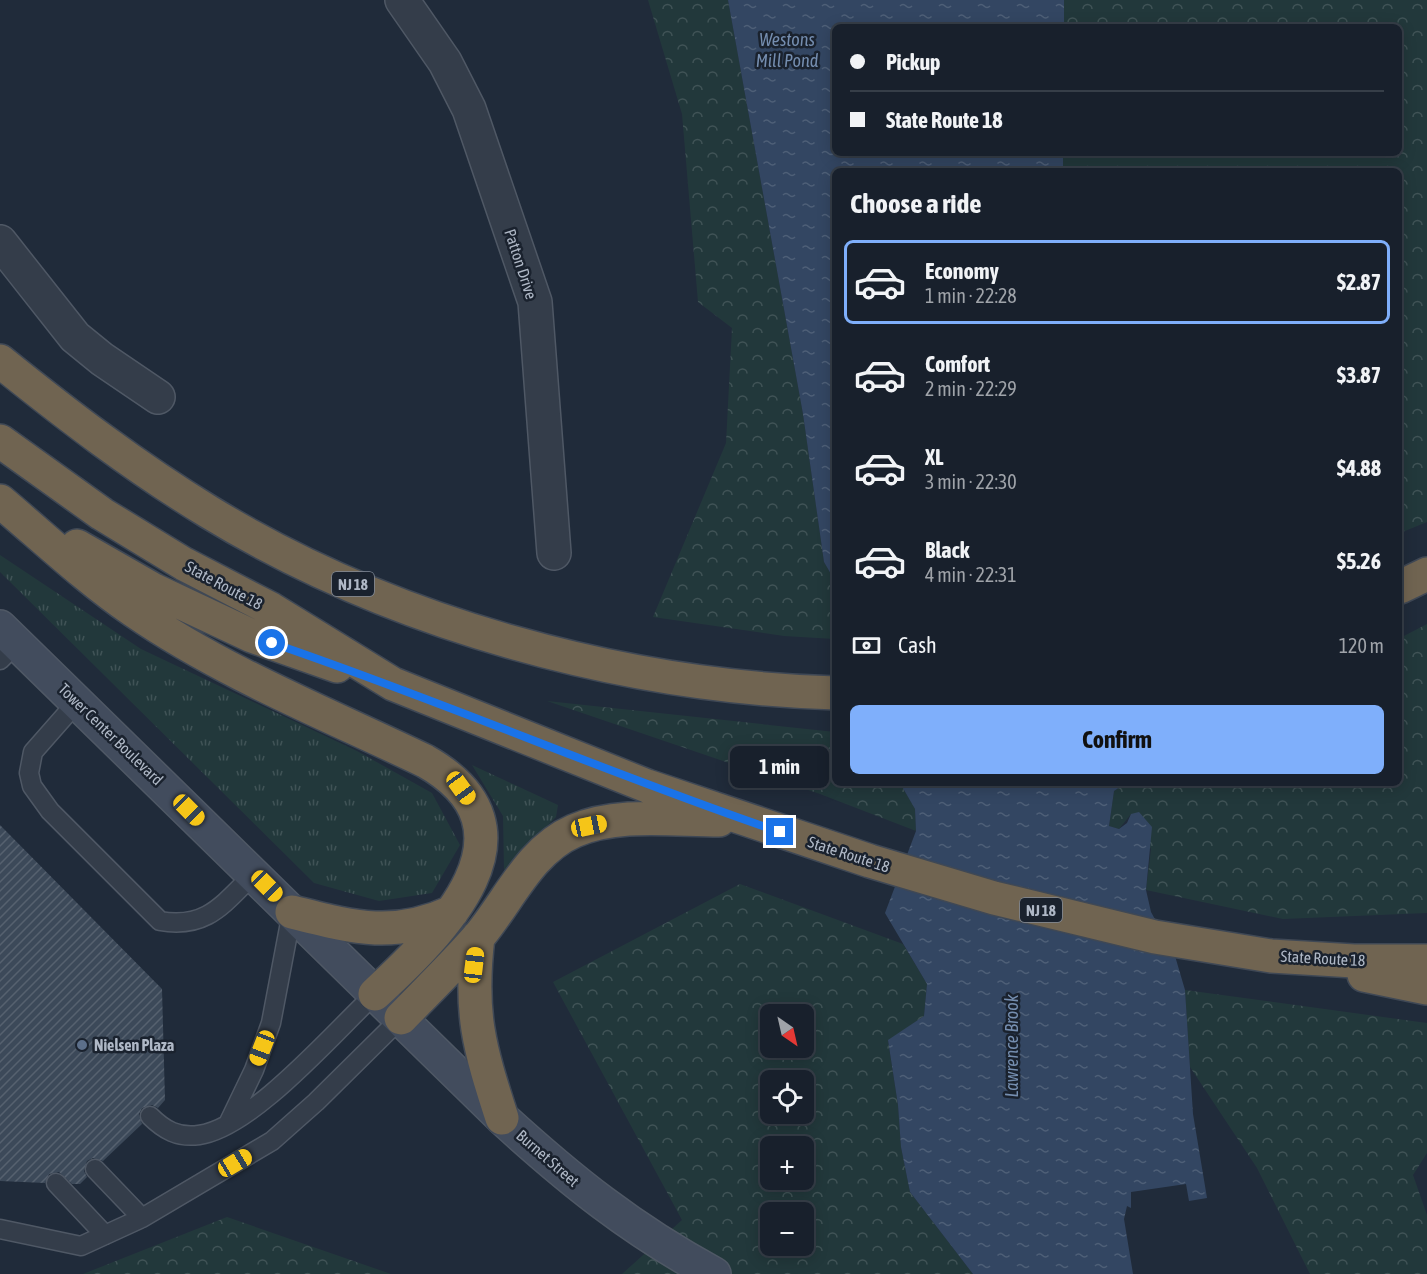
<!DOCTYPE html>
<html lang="en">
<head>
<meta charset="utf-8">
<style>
	:root { --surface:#18202c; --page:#252d38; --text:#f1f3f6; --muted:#9fa3a9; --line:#363e48; --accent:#7faffb }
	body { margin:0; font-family:"Asap Condensed",sans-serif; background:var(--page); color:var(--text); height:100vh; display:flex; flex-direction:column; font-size:22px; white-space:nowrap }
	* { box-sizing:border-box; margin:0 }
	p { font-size:20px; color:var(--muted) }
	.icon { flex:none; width:33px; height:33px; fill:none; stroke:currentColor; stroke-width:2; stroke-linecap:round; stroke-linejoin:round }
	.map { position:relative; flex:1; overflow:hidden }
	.side { position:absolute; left:832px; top:168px; width:570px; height:618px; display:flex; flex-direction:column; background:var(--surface); border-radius:9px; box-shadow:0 3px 15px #0003,0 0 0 2px var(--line) }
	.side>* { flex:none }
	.top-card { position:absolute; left:832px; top:24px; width:570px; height:132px; border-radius:9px; box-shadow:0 3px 15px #0003,0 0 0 2px var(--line); display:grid; align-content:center; height:132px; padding:0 18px; background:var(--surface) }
	.needle { width:39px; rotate:146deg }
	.fabs { position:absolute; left:760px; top:1004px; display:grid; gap:12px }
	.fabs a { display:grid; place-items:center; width:54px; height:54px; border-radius:9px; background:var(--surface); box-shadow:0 3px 15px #0003,0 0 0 2px var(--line); font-size:30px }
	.end { position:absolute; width:27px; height:27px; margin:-14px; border:8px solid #1a73e8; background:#fff; box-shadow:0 0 0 3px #fff }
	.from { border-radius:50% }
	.bubble { position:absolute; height:42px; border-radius:9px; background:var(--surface); box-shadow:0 3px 15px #0003,0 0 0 2px var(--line); font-size:20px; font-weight:700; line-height:42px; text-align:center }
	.car { position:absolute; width:18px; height:36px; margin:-18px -9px; border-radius:8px; box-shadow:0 0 4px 2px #0007; background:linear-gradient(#f5c518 24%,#345 0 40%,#f5c518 0 76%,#345 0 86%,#f5c518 0) }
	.top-card b { display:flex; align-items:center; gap:21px; height:57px; font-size:22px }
	.top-card b+b { border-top:2px solid var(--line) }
	.top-card i { width:15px; height:15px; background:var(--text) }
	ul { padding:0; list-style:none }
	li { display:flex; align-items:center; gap:18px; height:84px; margin:0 12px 9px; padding:0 6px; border:3px solid transparent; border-radius:9px }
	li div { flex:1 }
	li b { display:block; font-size:22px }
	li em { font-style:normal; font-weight:700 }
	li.current { border-color:var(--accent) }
	li>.icon { width:54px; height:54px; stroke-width:1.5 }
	h2 { padding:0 18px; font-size:27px; line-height:72px }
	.pay { display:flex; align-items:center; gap:15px; height:66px; padding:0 18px; font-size:22px }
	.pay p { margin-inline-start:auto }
	.cta { display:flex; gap:12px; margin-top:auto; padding:12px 18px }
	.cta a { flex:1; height:69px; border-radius:9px; background:var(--accent); color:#111; font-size:24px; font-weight:700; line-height:69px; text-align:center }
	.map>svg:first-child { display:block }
</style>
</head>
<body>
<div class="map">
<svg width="1427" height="1274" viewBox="0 0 1427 1274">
	<defs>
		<pattern id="grass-tufts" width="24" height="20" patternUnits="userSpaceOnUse" patternTransform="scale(1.5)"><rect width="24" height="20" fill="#22383b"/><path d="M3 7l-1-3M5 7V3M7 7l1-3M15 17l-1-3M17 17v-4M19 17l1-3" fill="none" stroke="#405356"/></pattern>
		<pattern id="forest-crowns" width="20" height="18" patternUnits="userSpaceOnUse" patternTransform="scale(1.5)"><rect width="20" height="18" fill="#22383b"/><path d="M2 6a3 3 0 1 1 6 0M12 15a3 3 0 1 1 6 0" fill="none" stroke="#405356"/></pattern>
		<pattern id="water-ripples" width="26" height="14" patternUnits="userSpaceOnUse" patternTransform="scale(1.5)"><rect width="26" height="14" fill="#334662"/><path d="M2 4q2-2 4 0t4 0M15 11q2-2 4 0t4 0" fill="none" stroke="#4e5f77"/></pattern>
		<pattern id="building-hatch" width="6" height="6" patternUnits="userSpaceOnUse" patternTransform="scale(1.5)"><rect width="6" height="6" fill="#3c4959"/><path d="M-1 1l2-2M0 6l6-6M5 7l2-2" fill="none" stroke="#56616f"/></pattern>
	</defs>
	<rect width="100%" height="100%" fill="#202b3a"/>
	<path fill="url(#grass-tufts)" d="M0,555L141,649L357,751L432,793L460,845L432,893L379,901L314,883L0,572Z
		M472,765L558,805L556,817L504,870L503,816Z"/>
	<path fill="url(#forest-crowns)" fill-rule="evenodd" d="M648,0H728L803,414L824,562L835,581V639L784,636L653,617L726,443L732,328L698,302L682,114Z
		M1064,0H1427V522L1400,533V171H1063V153H1400V27H1064Z
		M1427,624V913L1283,919L1146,890L1151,849L1131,814L1119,829L1109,826L1114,791L1126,783H1400V638Z
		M547,701L835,732L836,783H900L915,809L916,831L820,794Z
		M740,884L903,944L927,984L924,1016L888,1041L898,1105L901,1147L910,1192L973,1274H622L682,1220L553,982ZM771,1014H804V1047H771ZM771,1080H804V1113H771ZM771,1146H804V1179H771ZM771,1212H804V1245H771Z
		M1185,990L1427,1023V1153L1413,1175L1427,1215V1274H1310L1257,1168L1190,1067Z
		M227,1217L391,1274H83Z"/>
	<path fill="url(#water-ripples)" d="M728,0H1064V27H836V153H1063V171H836L835,581L824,562L803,414Z
		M900,783H1126L1114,791L1109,826L1119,829L1127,823L1131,814L1139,812L1152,827L1146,890L1151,912L1175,956L1185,990L1193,1114L1207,1198L1189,1201L1186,1184L1131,1192V1208L1127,1206L1124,1219L1133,1274H973L910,1192L901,1147L898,1105L888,1040L924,1016L927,984L885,913L916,831L915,809Z"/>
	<path fill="url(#building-hatch)" d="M0,825L162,989L165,1100L158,1108L152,1105L142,1108L139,1114L142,1124L103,1161L93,1158L87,1161L84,1171L87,1177L80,1184H72L59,1172L49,1174L45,1183L0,1181Z"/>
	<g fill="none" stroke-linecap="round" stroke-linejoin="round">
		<defs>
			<path id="lane" d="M0,660L17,643
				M77,702L33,752L29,773L32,786L50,811L160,921C207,929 223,904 254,874
				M150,1116C164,1130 178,1138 199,1135C252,1128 335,1031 375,994
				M228,1124L254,1070L271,1023L292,912
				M95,1169L142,1218
				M56,1183L105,1235
				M0,1229L81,1246L142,1218L272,1141L316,1102L401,1018"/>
			<path id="street" d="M402,0L445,62L469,109L535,302L554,553
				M0,242L75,337L102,359L158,397"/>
			<path id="secondary" d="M0,627L502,1118C570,1180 632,1230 714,1274"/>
			<path id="highway" d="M0,361C67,415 135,467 209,512C391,623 623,687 836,693
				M0,441L102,514L184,564L271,609L393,684L647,786L870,861L994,898L1155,937L1271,956L1354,961H1427
				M0,501C44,538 86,578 134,611C224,673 327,714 425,761C547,830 441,933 375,994
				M77,546L154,590L252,636L337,666
				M1400,587L1427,574
				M292,912C352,927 393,939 452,912
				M478,937C469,1013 479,1047 502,1118
				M1364,975L1427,988
				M401,1018C427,991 455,964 480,935C509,900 530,850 574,831C617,812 673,820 719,820"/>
		</defs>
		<use href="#lane" stroke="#4f5865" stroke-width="21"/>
		<use href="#street" stroke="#4f5865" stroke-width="36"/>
		<use href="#secondary" stroke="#4f5865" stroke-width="36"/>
		<use href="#highway" stroke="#3f4855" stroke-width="36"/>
		<use href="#lane" stroke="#343d4a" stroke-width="18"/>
		<use href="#street" stroke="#343d4a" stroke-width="33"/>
		<use href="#secondary" stroke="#424c5d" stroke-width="33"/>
		<use href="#highway" stroke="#706451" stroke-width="33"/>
	</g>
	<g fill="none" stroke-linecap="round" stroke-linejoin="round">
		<path stroke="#1a73e8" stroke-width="8" d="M272,643C443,701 609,774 780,832"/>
	</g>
	<circle fill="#5c6f8a" stroke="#1a222e" stroke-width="2" cx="82" cy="1045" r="6"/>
	<g text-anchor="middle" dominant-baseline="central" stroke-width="5" stroke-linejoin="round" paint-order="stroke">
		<g fill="#1a222e" stroke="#828b98" stroke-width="1.5">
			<rect x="332" y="572" width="42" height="24" rx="4.5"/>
			<rect x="1020" y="898" width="42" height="24" rx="4.5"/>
		</g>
		<g font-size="15" font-weight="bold" fill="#afb8c6">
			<text x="353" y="584">NJ 18</text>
			<text x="1041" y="910">NJ 18</text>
		</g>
		<g font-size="16" fill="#afb8c6" stroke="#1a222e">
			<text transform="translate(521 264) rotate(72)">Patton Drive</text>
			<text transform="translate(224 585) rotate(28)">State Route 18</text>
			<text transform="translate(111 734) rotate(44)">Tower Center Boulevard</text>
			<text transform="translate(849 854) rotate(18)">State Route 18</text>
			<text transform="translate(1323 958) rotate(3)">State Route 18</text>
			<text transform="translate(548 1158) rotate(41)">Burnet Street</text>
		</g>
		<g font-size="16" font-weight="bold" fill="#afb8c6" stroke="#1a222e" text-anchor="start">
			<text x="94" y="1045">Nielsen Plaza</text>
		</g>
		<g font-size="18" font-style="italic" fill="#758eb0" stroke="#1a222e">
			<text x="787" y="39">Westons<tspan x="787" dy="21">Mill Pond</tspan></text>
			<text transform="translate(1011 1046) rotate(-90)">Lawrence Brook</text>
		</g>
	</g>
</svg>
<div class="fabs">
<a><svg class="needle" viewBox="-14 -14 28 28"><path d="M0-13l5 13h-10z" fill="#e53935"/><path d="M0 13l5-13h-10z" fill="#9fa3a9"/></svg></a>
<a><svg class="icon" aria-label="locate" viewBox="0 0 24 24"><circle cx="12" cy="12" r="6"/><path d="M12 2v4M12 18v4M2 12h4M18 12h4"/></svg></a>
<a>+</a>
<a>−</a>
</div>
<i class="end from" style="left:272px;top:643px"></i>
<i class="end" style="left:780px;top:832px"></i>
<div class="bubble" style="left:730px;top:746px;width:99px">1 min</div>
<i class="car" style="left:461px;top:788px;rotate:144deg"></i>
<i class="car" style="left:189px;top:810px;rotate:135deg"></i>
<i class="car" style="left:589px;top:826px;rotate:78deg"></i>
<i class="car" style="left:267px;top:886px;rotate:135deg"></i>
<i class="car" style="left:474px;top:965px;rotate:7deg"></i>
<i class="car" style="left:262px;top:1048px;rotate:201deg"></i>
<i class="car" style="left:235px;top:1163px;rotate:59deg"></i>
<div class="top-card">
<b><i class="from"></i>Pickup</b>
<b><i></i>State Route 18</b>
</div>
<section class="side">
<h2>Choose a ride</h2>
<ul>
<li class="current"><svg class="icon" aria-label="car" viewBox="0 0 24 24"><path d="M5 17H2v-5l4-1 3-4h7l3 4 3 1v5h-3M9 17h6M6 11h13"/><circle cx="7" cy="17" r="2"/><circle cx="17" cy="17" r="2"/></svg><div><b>Economy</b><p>1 min · 22:28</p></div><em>$2.87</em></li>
<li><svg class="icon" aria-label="car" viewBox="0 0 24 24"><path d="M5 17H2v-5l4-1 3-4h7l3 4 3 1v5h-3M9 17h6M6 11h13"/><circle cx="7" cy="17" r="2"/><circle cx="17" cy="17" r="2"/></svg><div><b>Comfort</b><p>2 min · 22:29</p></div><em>$3.87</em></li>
<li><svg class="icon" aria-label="car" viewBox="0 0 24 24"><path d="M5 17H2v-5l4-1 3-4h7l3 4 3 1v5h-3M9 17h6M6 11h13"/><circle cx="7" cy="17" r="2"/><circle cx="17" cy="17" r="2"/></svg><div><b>XL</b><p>3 min · 22:30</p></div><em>$4.88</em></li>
<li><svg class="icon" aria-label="car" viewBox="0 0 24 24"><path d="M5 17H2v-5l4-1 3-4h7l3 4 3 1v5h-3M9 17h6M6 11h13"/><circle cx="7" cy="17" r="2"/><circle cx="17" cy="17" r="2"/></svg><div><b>Black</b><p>4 min · 22:31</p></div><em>$5.26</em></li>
</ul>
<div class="pay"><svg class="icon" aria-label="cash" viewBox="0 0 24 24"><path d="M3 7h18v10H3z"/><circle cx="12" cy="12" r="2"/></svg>Cash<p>120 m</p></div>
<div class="cta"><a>Confirm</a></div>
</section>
</div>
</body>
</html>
